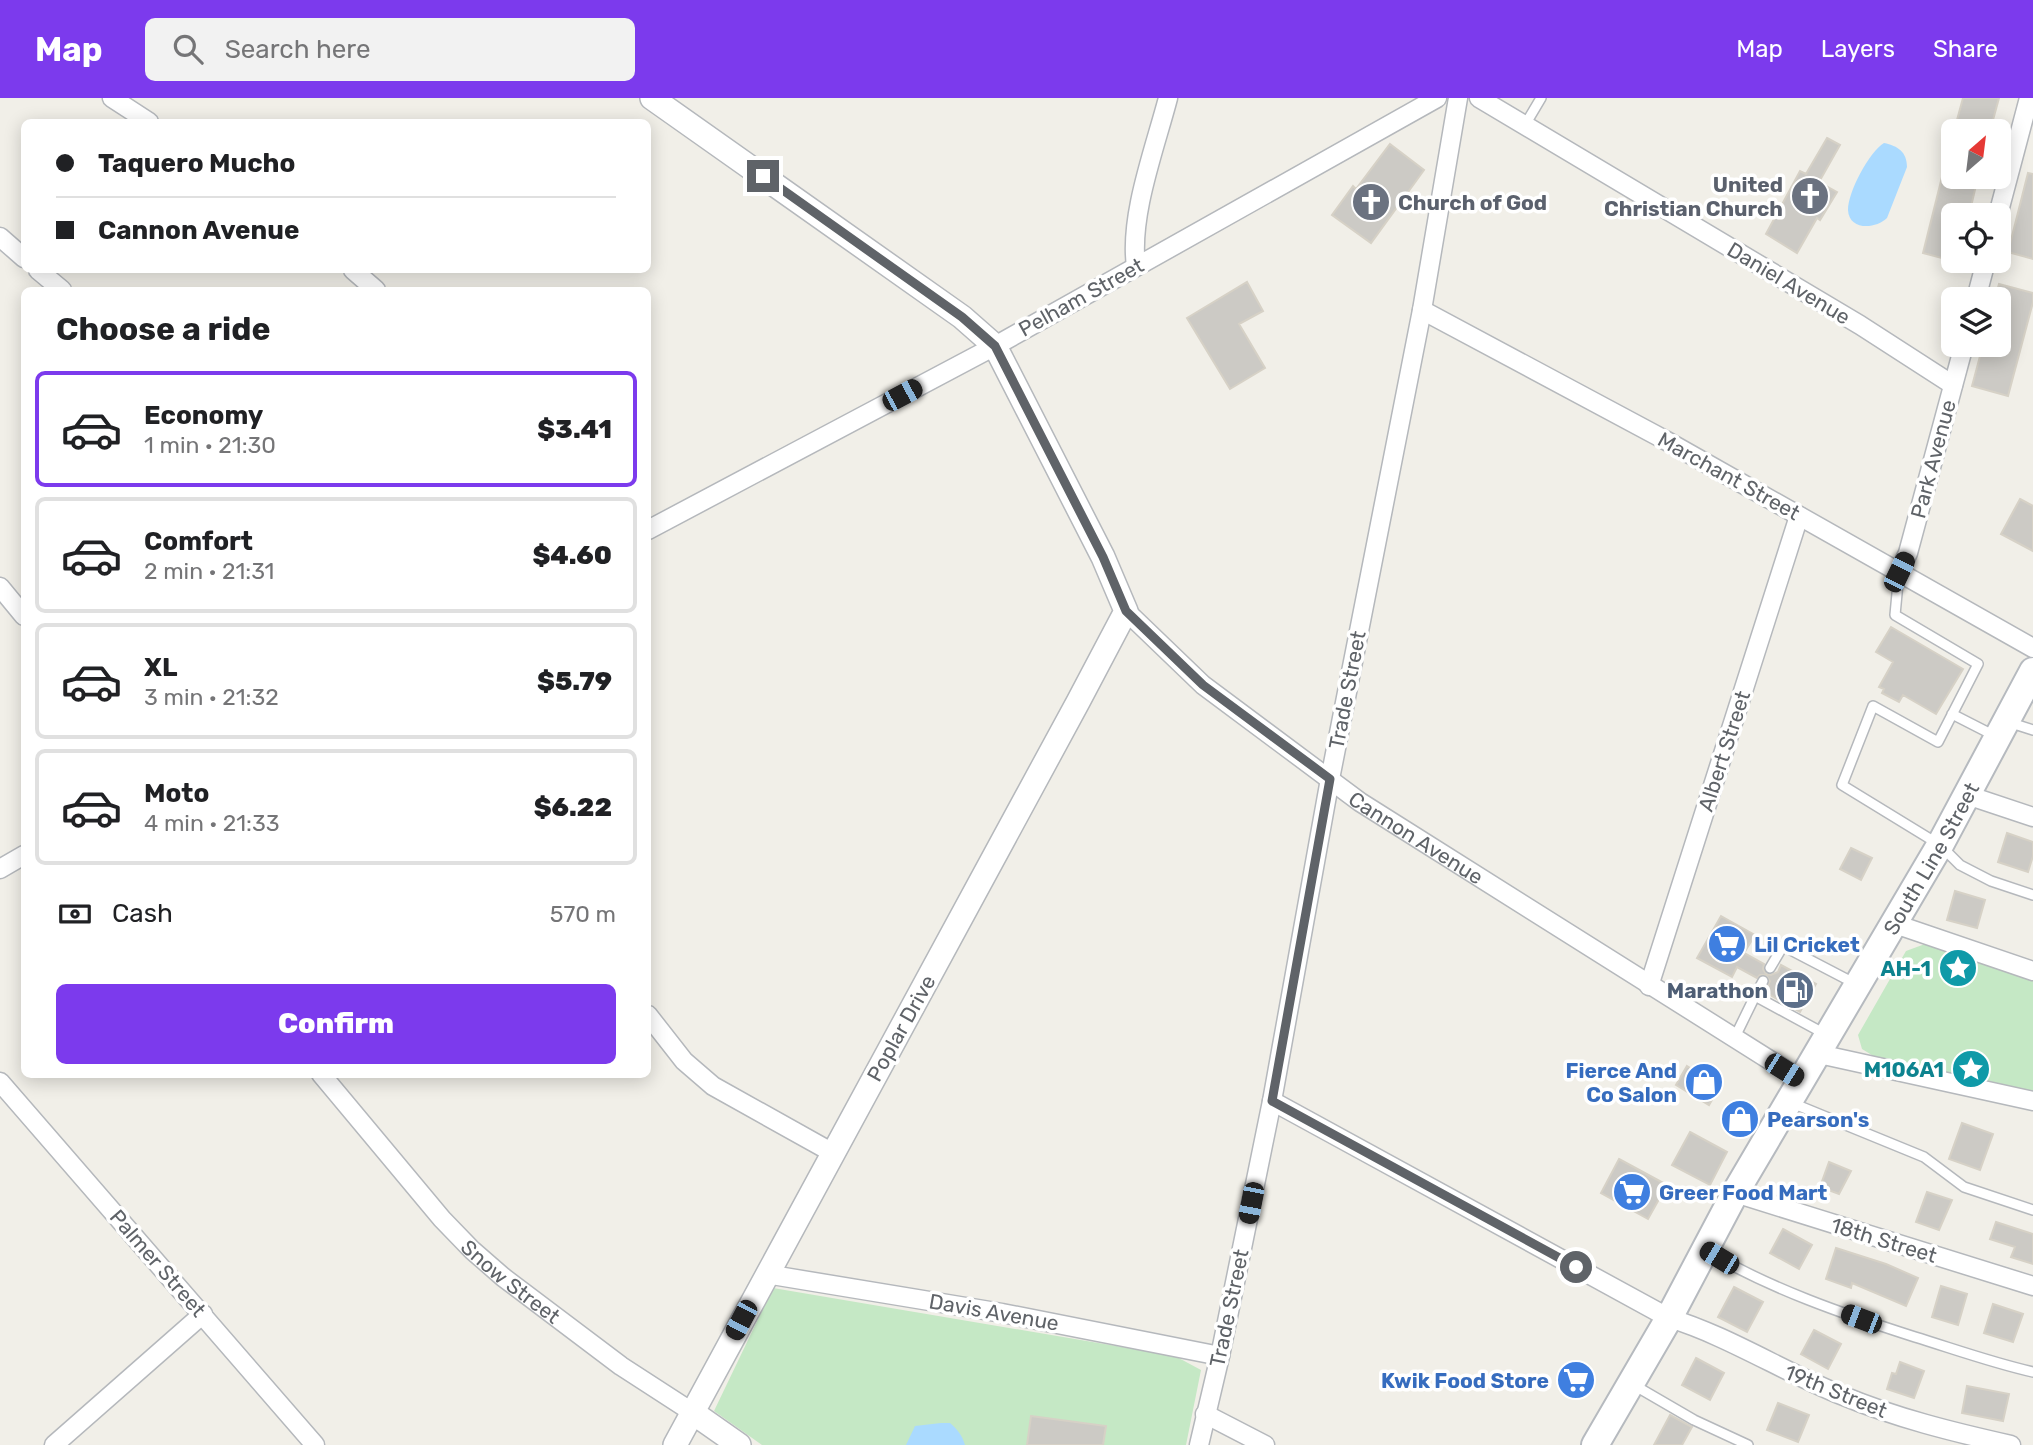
<!DOCTYPE html>
<html lang="en">
<head>
<meta charset="utf-8">
<style>
	:root { --surface:#fff; --page:#f2f2f2; --text:#202124; --muted:#757577; --line:#e0e0e0; --accent:#7c3aed }
	body { margin:0; font-family:Rubik,sans-serif; background:var(--page); color:var(--text); height:100vh; display:flex; flex-direction:column; font-size:26px; white-space:nowrap }
	* { box-sizing:border-box; margin:0 }
	p { font-size:23px; color:var(--muted) }
	.icon { flex:none; width:38px; height:38px; fill:none; stroke:currentColor; stroke-width:2; stroke-linecap:round; stroke-linejoin:round }
	.map { position:relative; flex:1; overflow:hidden }
	.side { position:absolute; left:21px; top:189px; width:630px; height:791px; display:flex; flex-direction:column; background:var(--surface); border-radius:10px; box-shadow:0 4px 18px #0003 }
	.side>* { flex:none }
	.guide { position:absolute; left:21px; top:21px; width:630px; height:154px; border-radius:10px; box-shadow:0 4px 18px #0003; display:grid; align-content:center; height:154px; padding:0 35px; background:var(--surface) }
	.needle { width:46px; rotate:28deg }
	.controls { position:absolute; left:1941px; top:21px; display:grid; gap:14px }
	.controls a { display:grid; place-items:center; width:70px; height:70px; border-radius:10px; background:var(--surface); box-shadow:0 4px 18px #0003; font-size:35px }
	.end { position:absolute; width:32px; height:32px; margin:-16px; border:9px solid #5f6368; background:#fff; box-shadow:0 0 0 4px #fff }
	.from { border-radius:50% }
	.car { position:absolute; width:21px; height:42px; margin:-21px -10px; border-radius:9px; box-shadow:0 0 5px 2px #0007; background:linear-gradient(#222 24%,#8ab4d8 0 40%,#222 0 76%,#8ab4d8 0 86%,#222 0) }
	.guide b { display:flex; align-items:center; gap:24px; height:66px; font-size:26px }
	.guide b+b { border-top:2px solid var(--line) }
	.guide i { width:18px; height:18px; background:var(--text) }
	ul { padding:0; list-style:none }
	li { display:flex; align-items:center; gap:21px; height:116px; margin:0 14px 10px; padding:0 21px; border:4px solid var(--line); border-radius:10px }
	li div { flex:1 }
	li b { display:block; font-size:26px }
	li em { font-style:normal; font-weight:800 }
	li.selected { border-color:var(--accent) }
	li>.icon { width:63px; height:63px; stroke-width:1.5 }
	h2 { padding:0 35px; font-size:32px; line-height:84px }
	.pay { display:flex; align-items:center; gap:18px; height:77px; padding:0 35px; font-size:26px }
	.pay p { margin-inline-start:auto }
	.primary-button { display:flex; gap:14px; margin-top:auto; padding:14px 35px }
	.primary-button a { flex:1; height:80px; border-radius:10px; background:var(--accent); color:#fff; font-size:28px; font-weight:800; line-height:80px; text-align:center }
	header { display:flex; align-items:center; gap:42px; box-sizing:border-box; height:98px; padding:0 35px; background:var(--accent); color:#fff }
	header strong { font-size:33px }
	nav { display:flex; gap:38px; margin-inline-start:auto; font-size:24px }
	.search { width:490px; height:63px; background:var(--page); display:flex; align-items:center; gap:18px; box-sizing:border-box; padding:0 24px; border-radius:10px; color:var(--muted); font-size:26px }
	.map>svg:first-child { display:block }
</style>
</head>
<body>
<header>
<strong>Map</strong>
<div class="search"><svg class="icon" aria-label="search" viewBox="0 0 24 24"><circle cx="10" cy="10" r="6"/><path d="M15 15l6 6"/></svg>Search here</div>
<nav><a>Map</a><a>Layers</a><a>Share</a></nav>
</header>
<div class="map">
<svg width="2033" height="1347" viewBox="0 0 2033 1347">
	<rect width="100%" height="100%" fill="#f1efe8"/>
	<path fill="#c5e8c5" d="M1925,846L2033,881V993L1875,959L1862,951L1858,937L1906,853Z
		M773,1190L1175,1258L1201,1272L1186,1347H762L714,1313Z"/>
	<path fill="#aadaff" d="M1884,45C1898,48 1907,54 1907,69L1887,120C1876,131 1849,133 1848,112C1848,94 1869,54 1884,45Z
		M941,1325H950C958,1332 962,1337 965,1347H906L915,1328Z"/>
	<path fill="#cccac5" stroke="#d6d1c6" stroke-width="2" d="M1963,0H1999L1990,33H1954Z
		M1827,40L1840,47L1819,84L1837,94L1820,122L1817,120L1797,155L1766,136L1800,73L1806,76Z
		M1390,46L1424,72L1371,145L1332,117L1353,88L1356,91Z
		M2028,75L2033,76V161L2008,154Z
		M1942,79H1978L1969,117H1953V163L1923,155Z
		M1247,184L1263,213L1239,226L1265,270L1230,291L1187,220Z
		M1999,186L2033,195V204L2008,298L1972,288L1983,247H1998V201H1995Z
		M2020,401L2033,408V453L2001,436Z
		M1891,529L1963,571L1936,616L1903,597L1899,604L1882,595L1884,591L1879,589L1893,564L1876,554Z
		M2007,735L2033,744V758L2028,774L1998,764Z
		M1851,750L1872,760L1861,782L1840,771Z
		M1955,793L1985,802L1977,830L1947,822Z
		M1721,818L1755,837L1744,855L1764,866L1763,871L1766,876L1771,877L1778,874L1781,867L1816,886L1800,914L1765,894L1770,883L1766,877H1760L1757,880L1737,869L1732,879L1697,860Z
		M1687,968L1720,988L1709,1007L1676,987Z
		M1962,1025L1993,1036L1980,1072L1949,1061Z
		M1690,1034L1727,1054L1710,1087L1672,1067Z
		M1619,1061L1667,1087L1648,1121L1601,1095Z
		M1829,1064L1851,1073L1839,1096L1820,1089Z
		M1927,1094L1952,1102L1939,1132L1916,1124Z
		M1996,1124L2033,1136V1166L2011,1159L2015,1149L1990,1141Z
		M1783,1131L1812,1147L1799,1171L1770,1155Z
		M1836,1150L1886,1166L1918,1180L1906,1208L1852,1185L1851,1190L1826,1181Z
		M1941,1188L1967,1196L1958,1227L1932,1219Z
		M1734,1189L1763,1204L1747,1234L1718,1219Z
		M1993,1206L2023,1216L2013,1244L1984,1235Z
		M1814,1232L1841,1246L1828,1271L1801,1256Z
		M1696,1260L1724,1275L1710,1302L1682,1287Z
		M1900,1264L1924,1273L1914,1300L1887,1291L1892,1275L1896,1276Z
		M1967,1288L2009,1296L2003,1323L1962,1315Z
		M1778,1305L1809,1317L1798,1344L1767,1332Z
		M1670,1317L1692,1329L1682,1347H1654Z
		M1031,1318L1106,1328L1103,1347H1027Z"/>
	<g fill="none" stroke-linecap="round" stroke-linejoin="round">
		<defs>
			<path id="service" d="M1525,27L1541,0
				M1899,474L1895,517L1978,566L1938,644L1873,608L1842,687L1940,747L1960,767L1991,783L2033,797
				M1952,616L1997,639
				M2008,624L2033,632
				M1770,870L1783,848L1854,885
				M1755,898L1763,883
				M1734,941L1755,898L1825,936
				M1792,1005L1924,1059L1964,1089L2033,1112
				M1706,1153C1771,1191 1843,1216 1915,1239C1954,1251 1993,1265 2033,1274
				M1632,1286L1694,1322L1748,1347"/>
			<g id="minor">
				<path d="M112,0L149,24"/>
				<path d="M1479,0L1860,227L1953,287"/>
				<path d="M1998,117L2029,0"/>
				<path d="M0,139L24,160"/>
				<path d="M1136,168C1129,118 1155,50 1168,0"/>
				<path d="M38,172L62,192"/>
				<path d="M353,172L376,192"/>
				<path d="M1976,201L1986,163"/>
				<path d="M1422,212L1665,342L2033,550"/>
				<path d="M648,432L995,248L1437,0"/>
				<path d="M1899,474L1908,455L1964,247"/>
				<path d="M0,489L24,518"/>
				<path id="s1" d="M1126,513L1203,587L1360,704L1803,983"/>
				<path d="M1967,697L2033,719"/>
				<path d="M0,771L24,757"/>
				<path d="M1895,826L2033,873"/>
				<path d="M1649,888L1799,418"/>
				<path d="M648,917L684,963L713,988L833,1055"/>
				<path d="M1819,956L2033,1003"/>
				<path id="s2" d="M321,976L442,1121L472,1152L503,1179L621,1268L692,1314"/>
				<path d="M0,984L315,1347"/>
				<path d="M1272,1003L1669,1220C1726,1237 1784,1274 1841,1297C1896,1320 1953,1334 2011,1347"/>
				<path d="M1735,1095L2033,1188"/>
				<path d="M766,1176L1002,1215L1220,1258"/>
				<path d="M1205,1316L1265,1347"/>
				<path d="M54,1347L203,1216"/>
				<path d="M1199,1347L1220,1258L1272,1003L1330,681L1422,212L1458,0"/>
			</g>
			<path id="tertiary" d="M652,0L962,219L995,248L1103,459L1126,513L1078,604L675,1347
				M692,1314L739,1347"/>
			<g id="secondary">
				<path id="s3" d="M1595,1347L1669,1220L1735,1095L1940,747L2033,573"/>
			</g>
		</defs>
		<use href="#service" stroke="#b5b8bc" stroke-width="12"/>
		<use href="#minor" stroke="#b5b8bc" stroke-width="21"/>
		<use href="#tertiary" stroke="#b5b8bc" stroke-width="26"/>
		<use href="#secondary" stroke="#b6babf" stroke-width="30"/>
		<use href="#service" stroke="#fff" stroke-width="9"/>
		<use href="#minor" stroke="#fff" stroke-width="18"/>
		<use href="#tertiary" stroke="#fff" stroke-width="23"/>
		<use href="#secondary" stroke="#fff" stroke-width="26"/>
	</g>
	<g fill="none" stroke-linecap="round" stroke-linejoin="round">
		<path stroke="#5f6368" stroke-width="9" d="M763,78L962,219L995,248L1103,459L1126,513L1203,587L1330,681L1272,1003L1576,1169"/>
	</g>
	<defs>
		<symbol id="church-disc" viewBox="-11 -11 22 22"><circle r="9.5" fill="#6b7280" stroke="#fff"/><path d="M-1.2-6h2.4v3.5h3.3v2.4h-3.3V6h-2.4V-.1h-3.3v-2.4h3.3Z" fill="#fff"/></symbol>
		<symbol id="supermarket-disc" viewBox="-11 -11 22 22"><circle r="9.5" fill="#3f7fe0" stroke="#fff"/><path d="M-6-5.5h2.5l.6 2H6L4.5 2H-2.5L-4.4-4H-6ZM-1.5 3.2a1.3 1.3 0 1 0 .1 0ZM3 3.2a1.3 1.3 0 1 0 .1 0Z" fill="#fff"/></symbol>
		<symbol id="sight-disc" viewBox="-11 -11 22 22"><circle r="9.5" fill="#0f9aa8" stroke="#fff"/><path d="M0-6L1.8-2.2L6-1.7L2.9 1.2L3.7 5.4L0 3.3L-3.7 5.4L-2.9 1.2L-6-1.7L-1.8-2.2Z" fill="#fff"/></symbol>
		<symbol id="fuel-disc" viewBox="-11 -11 22 22"><circle r="9.5" fill="#5c6f8a" stroke="#fff"/><path d="M-5.5-6h7V0h2V4h1.3V-2.5L3-4.5l.8-.8L6-3V5H2.5V1h-1V6h-7ZM-4.2-4.7v3.2H.2V-4.7Z" fill="#fff"/></symbol>
		<symbol id="shop-disc" viewBox="-11 -11 22 22"><circle r="9.5" fill="#3f7fe0" stroke="#fff"/><path d="M-5-2.5h2.3a2.7 3.5 0 0 1 5.4 0H5L5.5 6h-11ZM-1.5-2.5h3a1.5 2.3 0 0 0-3 0Z" fill="#fff"/></symbol>
	</defs>
	<g fill-rule="evenodd">
		<use href="#church-disc" x="1788" y="76" width="44" height="44"/>
		<use href="#church-disc" x="1349" y="82" width="44" height="44"/>
		<use href="#supermarket-disc" x="1705" y="824" width="44" height="44"/>
		<use href="#sight-disc" x="1936" y="848" width="44" height="44"/>
		<use href="#fuel-disc" x="1773" y="870" width="44" height="44"/>
		<use href="#sight-disc" x="1949" y="949" width="44" height="44"/>
		<use href="#shop-disc" x="1682" y="962" width="44" height="44"/>
		<use href="#shop-disc" x="1718" y="999" width="44" height="44"/>
		<use href="#supermarket-disc" x="1610" y="1072" width="44" height="44"/>
		<use href="#supermarket-disc" x="1554" y="1260" width="44" height="44"/>
	</g>
	<g text-anchor="middle" dominant-baseline="central" stroke-width="7" stroke-linejoin="round" paint-order="stroke">
		<g font-size="21" font-weight="bold" fill="#5b616d" stroke="#fff" text-anchor="end">
			<text x="1783" y="86">United<tspan x="1783" dy="24">Christian Church</tspan></text>
			<text x="1398" y="104" text-anchor="start">Church of God</text>
		</g>
		<g font-size="21" fill="#5f6368" stroke="#fff">
			<text transform="translate(1789 185) rotate(31)">Daniel Avenue</text>
			<text transform="translate(1081 199) rotate(-29)">Pelham Street</text>
			<text transform="translate(1933 361) rotate(-75)">Park Avenue</text>
			<text transform="translate(1729 378) rotate(29)">Marchant Street</text>
			<text transform="translate(1347 592) rotate(-79)">Trade Street</text>
			<text transform="translate(1724 653) rotate(-72)">Albert Street</text>
			<text stroke="none"><textPath href="#s1" startOffset="369">Cannon Avenue</textPath></text>
			<text stroke="none"><textPath href="#s3" startOffset="676">South Line Street</textPath></text>
			<text transform="translate(901 930) rotate(-61)">Poplar Drive</text>
			<text transform="translate(1884 1142) rotate(17)">18th Street</text>
			<text transform="translate(158 1165) rotate(49)">Palmer Street</text>
			<text stroke="none"><textPath href="#s2" startOffset="282">Snow Street</textPath></text>
			<text transform="translate(1229 1210) rotate(-78)">Trade Street</text>
			<text transform="translate(994 1214) rotate(10)">Davis Avenue</text>
			<text transform="translate(1836 1293) rotate(22)">19th Street</text>
		</g>
		<g font-size="21" font-weight="bold" fill="#366cbe" stroke="#fff" text-anchor="start">
			<text x="1754" y="846">Lil Cricket</text>
			<text x="1677" y="972" text-anchor="end">Fierce And<tspan x="1677" dy="24">Co Salon</tspan></text>
			<text x="1767" y="1021">Pearson's</text>
			<text x="1659" y="1094">Greer Food Mart</text>
			<text x="1549" y="1282" text-anchor="end">Kwik Food Store</text>
		</g>
		<g font-size="21" font-weight="bold" fill="#0d838f" stroke="#fff" text-anchor="end">
			<text x="1931" y="870">AH-1</text>
			<text x="1944" y="971">M106A1</text>
		</g>
		<g font-size="21" font-weight="bold" fill="#4e5e75" stroke="#fff" text-anchor="end">
			<text x="1768" y="892">Marathon</text>
		</g>
	</g>
</svg>
<div class="controls">
<a><svg class="needle" viewBox="-14 -14 28 28"><path d="M0-13l5 13h-10z" fill="#e53935"/><path d="M0 13l5-13h-10z" fill="#757577"/></svg></a>
<a><svg class="icon" aria-label="locate" viewBox="0 0 24 24"><circle cx="12" cy="12" r="6"/><path d="M12 2v4M12 18v4M2 12h4M18 12h4"/></svg></a>
<a><svg class="icon" aria-label="layers" viewBox="0 0 24 24"><path d="M12 4l9 5-9 5-9-5zM3 14l9 5 9-5"/></svg></a>
</div>
<i class="end from" style="left:1576px;top:1169px"></i>
<i class="end" style="left:763px;top:78px"></i>
<i class="car" style="left:902px;top:297px;rotate:62deg"></i>
<i class="car" style="left:1899px;top:474px;rotate:26deg"></i>
<i class="car" style="left:1784px;top:972px;rotate:122deg"></i>
<i class="car" style="left:1251px;top:1105px;rotate:191deg"></i>
<i class="car" style="left:1719px;top:1160px;rotate:301deg"></i>
<i class="car" style="left:1861px;top:1221px;rotate:291deg"></i>
<i class="car" style="left:741px;top:1222px;rotate:208deg"></i>
<div class="guide">
<b><i class="from"></i>Taquero Mucho</b>
<b><i></i>Cannon Avenue</b>
</div>
<section class="side">
<h2>Choose a ride</h2>
<ul>
<li class="selected"><svg class="icon" aria-label="car" viewBox="0 0 24 24"><path d="M5 17H2v-5l4-1 3-4h7l3 4 3 1v5h-3M9 17h6M6 11h13"/><circle cx="7" cy="17" r="2"/><circle cx="17" cy="17" r="2"/></svg><div><b>Economy</b><p>1 min · 21:30</p></div><em>$3.41</em></li>
<li><svg class="icon" aria-label="car" viewBox="0 0 24 24"><path d="M5 17H2v-5l4-1 3-4h7l3 4 3 1v5h-3M9 17h6M6 11h13"/><circle cx="7" cy="17" r="2"/><circle cx="17" cy="17" r="2"/></svg><div><b>Comfort</b><p>2 min · 21:31</p></div><em>$4.60</em></li>
<li><svg class="icon" aria-label="car" viewBox="0 0 24 24"><path d="M5 17H2v-5l4-1 3-4h7l3 4 3 1v5h-3M9 17h6M6 11h13"/><circle cx="7" cy="17" r="2"/><circle cx="17" cy="17" r="2"/></svg><div><b>XL</b><p>3 min · 21:32</p></div><em>$5.79</em></li>
<li><svg class="icon" aria-label="car" viewBox="0 0 24 24"><path d="M5 17H2v-5l4-1 3-4h7l3 4 3 1v5h-3M9 17h6M6 11h13"/><circle cx="7" cy="17" r="2"/><circle cx="17" cy="17" r="2"/></svg><div><b>Moto</b><p>4 min · 21:33</p></div><em>$6.22</em></li>
</ul>
<div class="pay"><svg class="icon" aria-label="cash" viewBox="0 0 24 24"><path d="M3 7h18v10H3z"/><circle cx="12" cy="12" r="2"/></svg>Cash<p>570 m</p></div>
<div class="primary-button"><a>Confirm</a></div>
</section>
</div>
</body>
</html>
